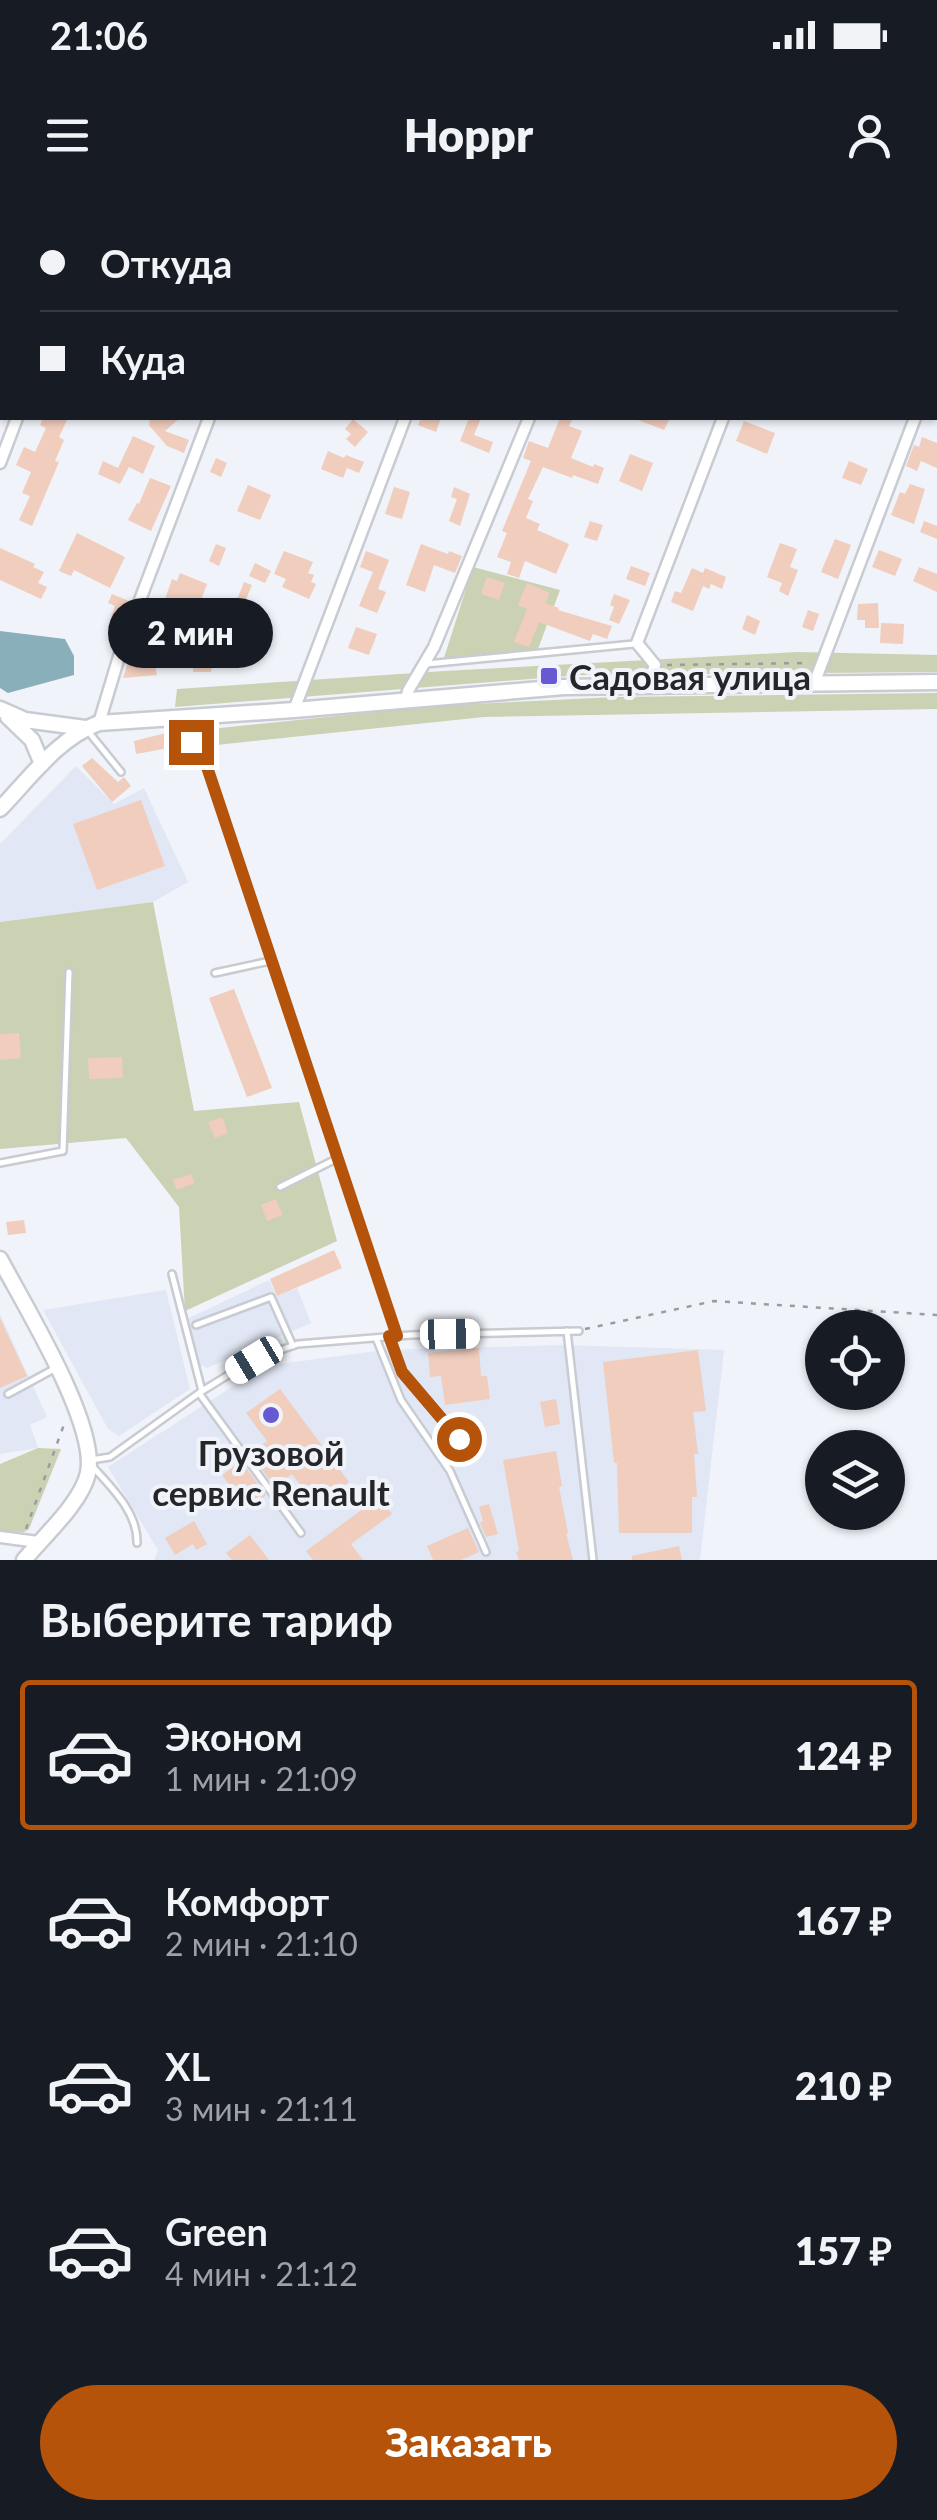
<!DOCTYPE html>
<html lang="ru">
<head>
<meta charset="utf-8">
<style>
	:root { --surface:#171b24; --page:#20242c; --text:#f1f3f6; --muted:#9ea1a6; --line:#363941; --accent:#b45309 }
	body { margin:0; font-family:Lato,sans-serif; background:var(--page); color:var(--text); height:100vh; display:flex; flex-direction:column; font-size:38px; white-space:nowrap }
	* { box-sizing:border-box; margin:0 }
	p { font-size:32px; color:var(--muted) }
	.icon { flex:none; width:55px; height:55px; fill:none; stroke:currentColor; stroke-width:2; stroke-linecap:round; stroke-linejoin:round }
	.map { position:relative; height:1360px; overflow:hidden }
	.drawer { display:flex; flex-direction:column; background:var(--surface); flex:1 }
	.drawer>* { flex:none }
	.guide { position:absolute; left:0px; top:0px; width:938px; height:220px; box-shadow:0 2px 8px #0004; display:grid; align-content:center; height:220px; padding:0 40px; background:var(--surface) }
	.tools { position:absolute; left:805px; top:1110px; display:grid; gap:20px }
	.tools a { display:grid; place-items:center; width:100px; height:100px; border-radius:50%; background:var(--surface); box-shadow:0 2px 8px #0004; font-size:50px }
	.end { position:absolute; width:45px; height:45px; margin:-22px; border:12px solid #b45309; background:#fff; box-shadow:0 0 0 5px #fff }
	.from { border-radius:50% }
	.bubble { position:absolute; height:70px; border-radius:35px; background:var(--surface); box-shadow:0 2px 8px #0004; font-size:32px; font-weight:800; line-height:70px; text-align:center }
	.car { position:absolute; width:30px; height:60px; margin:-30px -15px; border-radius:12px; box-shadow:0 0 8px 2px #0007; background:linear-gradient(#fff 24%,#345 0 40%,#fff 0 76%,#345 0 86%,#fff 0) }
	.guide b { display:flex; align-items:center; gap:35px; height:95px; font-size:38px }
	.guide b+b { border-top:2px solid var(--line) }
	.guide i { width:25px; height:25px; background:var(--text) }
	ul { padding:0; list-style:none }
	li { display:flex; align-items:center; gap:30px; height:150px; margin:0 20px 15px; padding:0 20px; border:5px solid transparent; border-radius:10px }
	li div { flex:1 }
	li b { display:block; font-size:38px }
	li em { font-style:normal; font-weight:800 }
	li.active { border-color:var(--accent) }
	li>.icon { width:90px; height:90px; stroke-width:1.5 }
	h2 { padding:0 40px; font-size:45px; line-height:120px }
	.button { display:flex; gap:20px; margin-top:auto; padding:20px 40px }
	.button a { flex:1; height:115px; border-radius:60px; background:var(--accent); color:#fff; font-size:40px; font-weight:800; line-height:115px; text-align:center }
	.status { display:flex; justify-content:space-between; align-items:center; height:70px; padding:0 50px; background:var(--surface); direction:ltr }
	.status svg { height:28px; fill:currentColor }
	header { display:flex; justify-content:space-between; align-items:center; height:130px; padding:0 40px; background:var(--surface); font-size:45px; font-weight:800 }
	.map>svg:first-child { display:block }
</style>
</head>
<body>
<div class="status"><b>21:06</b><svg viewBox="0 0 49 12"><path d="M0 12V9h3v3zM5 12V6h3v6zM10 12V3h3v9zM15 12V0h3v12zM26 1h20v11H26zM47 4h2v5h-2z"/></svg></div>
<header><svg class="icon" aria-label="menu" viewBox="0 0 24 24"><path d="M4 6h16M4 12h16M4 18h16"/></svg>Hoppr<svg class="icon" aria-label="person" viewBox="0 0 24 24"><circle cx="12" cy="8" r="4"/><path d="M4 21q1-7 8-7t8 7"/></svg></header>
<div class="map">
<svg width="937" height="1360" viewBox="0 0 937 1360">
	<rect width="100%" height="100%" fill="#f0f3f9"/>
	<path fill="#e1e7f4" d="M76,566L114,604L144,588L188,682L153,702L0,722V644Z
		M269,1080L277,1096L297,1088L311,1123L207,1168L198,1164L187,1119Z
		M166,1090L190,1189L119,1236L108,1229L43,1110Z
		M0,1114L47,1217L30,1225L38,1248L0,1254Z
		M564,1145L724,1150L700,1360H154L158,1350L108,1267L264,1166L384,1150Z"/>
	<path fill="#cbd1b3" d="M473,367L560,390L538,449L444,458Z
		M797,452L937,455V472L581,475L175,507L177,489L445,471Z
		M937,493V509L484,517L207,546L201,530L435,506L616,497Z
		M153,702L194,911L299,902L337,1041L185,1111L179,1007L126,938L0,949V722Z
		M38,1248L61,1249L29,1329L24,1332L0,1331V1264Z"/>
	<path fill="#89b0ba" d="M0,431L65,439L74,456V475L8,493L0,488Z"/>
	<path fill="#f0cdbd" d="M43,218H68L59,237L64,240L55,261L59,262L32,326L19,320L30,296L22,293L31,272L16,265L24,247L35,252L46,228L40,225Z
		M149,218H180L165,231L189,240L184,253L167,246L148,224L150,225Z
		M421,218H441L436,232L418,225Z
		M469,218H481L474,235L493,242L489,253L460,241Z
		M560,218H573L569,226L582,231L571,258L593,267L594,264L604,268L598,284L573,275L572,278L543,267L528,299L533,301L526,318L540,324L537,330L569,344L556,374L525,361L519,378L507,374L511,362L497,357L507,333L502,331L531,261L523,258L529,241L548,248Z
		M633,218H670L664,230Z
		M353,219L368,232L355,247L346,239L351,234L345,229Z
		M744,221L775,233L767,254L736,241Z
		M133,236L155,246L143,274L129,267L120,284L98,274L103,261L118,268Z
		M922,237L937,243V268L921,261L917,271L906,266L914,245L919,247Z
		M328,251L344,258L346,255L364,262L359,273L347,268L343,278L321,269Z
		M630,254L653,263L642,291L619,281Z
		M216,258L227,263L221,277L210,272Z
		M849,261L868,269L861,285L842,278Z
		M150,278L171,286L151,331L128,320L137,303L139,304Z
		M910,284L925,289L914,324L891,315L900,292L905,294Z
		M248,285L271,295L260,320L237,311Z
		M394,287L410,292L402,319L385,314Z
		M454,287L470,294L460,326L449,321L457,299L451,297Z
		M590,321L603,325L597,341L584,337Z
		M924,321L937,326V339L920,332Z
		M77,333L125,357L110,388L74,370L71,376L59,371Z
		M835,339L851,345L838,379L821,372Z
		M780,343L797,349L790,367L798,370L788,396L779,391L782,383L767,377Z
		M216,344L226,348L219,366L209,361Z
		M421,344L448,354L449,351L462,356L455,373L434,365L425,392L406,385Z
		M0,348L35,364L33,367L44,372L38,383L47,387L41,399L0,380Z
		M879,350L902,359L895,376L872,367Z
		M284,351L313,362L308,373L314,375L311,382L316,384L309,399L282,387L286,379L274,374Z
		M366,351L389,360L378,389L386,392L377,413L359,406L373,372L360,367Z
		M255,363L271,371L265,383L249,376Z
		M631,366L650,373L645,386L626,379Z
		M919,367L937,374V392L913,381Z
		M692,368L703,373L705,368L726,377L722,389L711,384L709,389L703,386L693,411L671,402L675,391L681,393Z
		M180,373L207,384L201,400L204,402L200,412L165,399L172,379L177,381Z
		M487,377L505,383L499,400L481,394Z
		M244,382L252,385L239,416L232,413Z
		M527,383L550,393L545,403L559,408L558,410L612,426L607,439L593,434L590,441L539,422L529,447L514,442L527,409L518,405Z
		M112,394L129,401L121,422L111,417L115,406L108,403Z
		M614,394L630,400L619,424L609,420L614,407L610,405Z
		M878,403L879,428H865V420H857L858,404Z
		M808,410L819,414L813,431L802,427Z
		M747,415L760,421L755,435L742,429Z
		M881,423L904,424L903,444L880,443Z
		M356,427L377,434L369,455L348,448Z
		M137,433L214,458L211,472H193V464L152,453L157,475L123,478Z
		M166,533L169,548L136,554L134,541Z
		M92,558L118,582L124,577L131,586L112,602L82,566Z
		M141,600L165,666L97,690L73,624Z
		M234,789L272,888L247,897L209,798Z
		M19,833L21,858L0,860V834Z
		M122,857L123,878L89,879L88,858Z
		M222,917L228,933L215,938L208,922Z
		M191,974L195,983L177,990L173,980Z
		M276,999L283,1015L267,1021L261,1005Z
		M24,1020L26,1033L8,1035L6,1022Z
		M334,1050L342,1068L277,1096L270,1079Z
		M0,1118L27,1176L0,1188Z
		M479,1148L481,1176H487L490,1199L445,1205L441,1176L430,1177L428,1153Z
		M698,1150L706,1211L693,1212L698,1254H694L697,1297H692V1333H619L617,1263H614L603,1162Z
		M280,1189L349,1282L316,1306L292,1274L275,1287L251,1254L267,1241L246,1213Z
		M556,1199L560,1224L545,1227L540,1202Z
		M556,1251L562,1286L559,1287L568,1333H566L573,1360H519L516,1352L519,1351L503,1260Z
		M241,1261L266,1295L247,1309L222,1275Z
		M379,1297L392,1314L351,1344L363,1360H313L306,1351Z
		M489,1304L498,1334L486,1337L480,1323L483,1321L479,1307Z
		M194,1321L207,1344L196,1350L193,1344L175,1355L165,1338Z
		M468,1328L479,1352L461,1360H433L427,1346Z
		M250,1335L269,1360H232L226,1353Z
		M679,1346L682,1360H632V1356Z"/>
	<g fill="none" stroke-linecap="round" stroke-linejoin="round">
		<defs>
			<path id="lane" d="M426,464L634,444
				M87,530L121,572
				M191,542L200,546L397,1136
				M215,773L270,761
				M0,963L63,951L69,772
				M280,987L338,958
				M172,1074L202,1191
				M196,1125L271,1097L293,1146
				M567,1131L593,1360
				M389,1136L402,1172L459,1239
				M376,1138L401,1200L450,1271L486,1352
				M199,1193L301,1333
				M8,1194L54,1169
				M91,1260L110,1257L199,1193L254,1159L298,1144L411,1135L579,1131
				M93,1267C112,1288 138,1313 137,1343"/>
			<path id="street" d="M99,2L100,0
				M291,2L292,0
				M487,2L488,0
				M613,2L614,0
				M804,2L805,0
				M935,165L937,160
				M0,263L17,218
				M814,484L915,218
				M648,486L655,465L637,443L723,218
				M406,500L408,491L434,447L529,218
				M294,510L405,218
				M99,523L121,450L209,218
				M0,1337L38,1342"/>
			<path id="secondary" d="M0,509L25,520L85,528
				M8,517L32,540L42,564
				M0,609C30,578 58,538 99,523L294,510L564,487L937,482
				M0,1059C24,1105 98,1224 88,1273C82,1302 43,1337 24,1360"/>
		</defs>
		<use href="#lane" stroke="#c8cbd1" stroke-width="10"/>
		<use href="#street" stroke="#c8cbd1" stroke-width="15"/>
		<use href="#secondary" stroke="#c8cbd1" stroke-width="19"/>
		<path stroke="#9a9ca1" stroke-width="2.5" stroke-dasharray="5 8" stroke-linecap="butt" d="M667,465L809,463
			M585,1129L714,1101L937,1115
			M26,1329L66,1219"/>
		<use href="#lane" stroke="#fff" stroke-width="5"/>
		<use href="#street" stroke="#fff" stroke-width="10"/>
		<use href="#secondary" stroke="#fff" stroke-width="14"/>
	</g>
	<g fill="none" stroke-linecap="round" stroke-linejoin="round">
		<path stroke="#b45309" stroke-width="12" d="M191,542L200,546L397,1136H389L402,1172L459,1239"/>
	</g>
	<g fill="#6759d2" stroke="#f0f3f9" stroke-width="4">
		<rect x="539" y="466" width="20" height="20" rx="5"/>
		<circle cx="271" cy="1215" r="10"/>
	</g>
	<g text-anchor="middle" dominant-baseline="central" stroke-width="8" stroke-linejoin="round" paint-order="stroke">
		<g font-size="35" font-weight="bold" fill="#252629" stroke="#f0f3f9" text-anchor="start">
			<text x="569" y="476">Садовая улица</text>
			<text x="271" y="1252" text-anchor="middle">Грузовой<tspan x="271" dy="40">сервис Renault</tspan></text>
		</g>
	</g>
</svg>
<div class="tools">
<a><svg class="icon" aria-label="locate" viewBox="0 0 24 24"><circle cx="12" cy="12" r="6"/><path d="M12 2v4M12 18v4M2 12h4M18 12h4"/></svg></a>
<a><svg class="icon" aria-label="layers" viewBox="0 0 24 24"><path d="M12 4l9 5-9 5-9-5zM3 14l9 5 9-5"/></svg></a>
</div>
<i class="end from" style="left:459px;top:1239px"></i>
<i class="end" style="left:191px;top:542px"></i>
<div class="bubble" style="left:108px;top:398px;width:165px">2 мин</div>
<i class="car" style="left:450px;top:1134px;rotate:89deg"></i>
<i class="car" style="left:254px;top:1160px;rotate:239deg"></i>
<div class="guide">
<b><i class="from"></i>Откуда</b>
<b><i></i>Куда</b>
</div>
</div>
<section class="drawer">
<h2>Выберите тариф</h2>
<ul>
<li class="active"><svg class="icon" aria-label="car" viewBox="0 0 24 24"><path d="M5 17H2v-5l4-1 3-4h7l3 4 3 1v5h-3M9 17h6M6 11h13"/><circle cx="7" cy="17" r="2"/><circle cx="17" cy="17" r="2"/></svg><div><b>Эконом</b><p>1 мин · 21:09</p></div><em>124 ₽</em></li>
<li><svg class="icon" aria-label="car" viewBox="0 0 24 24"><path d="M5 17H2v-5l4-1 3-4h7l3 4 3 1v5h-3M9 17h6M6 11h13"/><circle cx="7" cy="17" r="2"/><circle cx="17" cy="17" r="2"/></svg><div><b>Комфорт</b><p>2 мин · 21:10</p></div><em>167 ₽</em></li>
<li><svg class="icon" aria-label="car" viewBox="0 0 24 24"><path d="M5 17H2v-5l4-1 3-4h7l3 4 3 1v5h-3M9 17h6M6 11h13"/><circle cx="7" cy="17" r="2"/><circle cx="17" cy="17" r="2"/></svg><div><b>XL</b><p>3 мин · 21:11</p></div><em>210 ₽</em></li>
<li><svg class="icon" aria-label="car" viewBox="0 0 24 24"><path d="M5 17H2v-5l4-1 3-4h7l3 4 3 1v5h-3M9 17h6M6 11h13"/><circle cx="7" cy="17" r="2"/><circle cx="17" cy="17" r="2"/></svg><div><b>Green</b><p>4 мин · 21:12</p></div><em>157 ₽</em></li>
</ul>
<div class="button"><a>Заказать</a></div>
</section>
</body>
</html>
